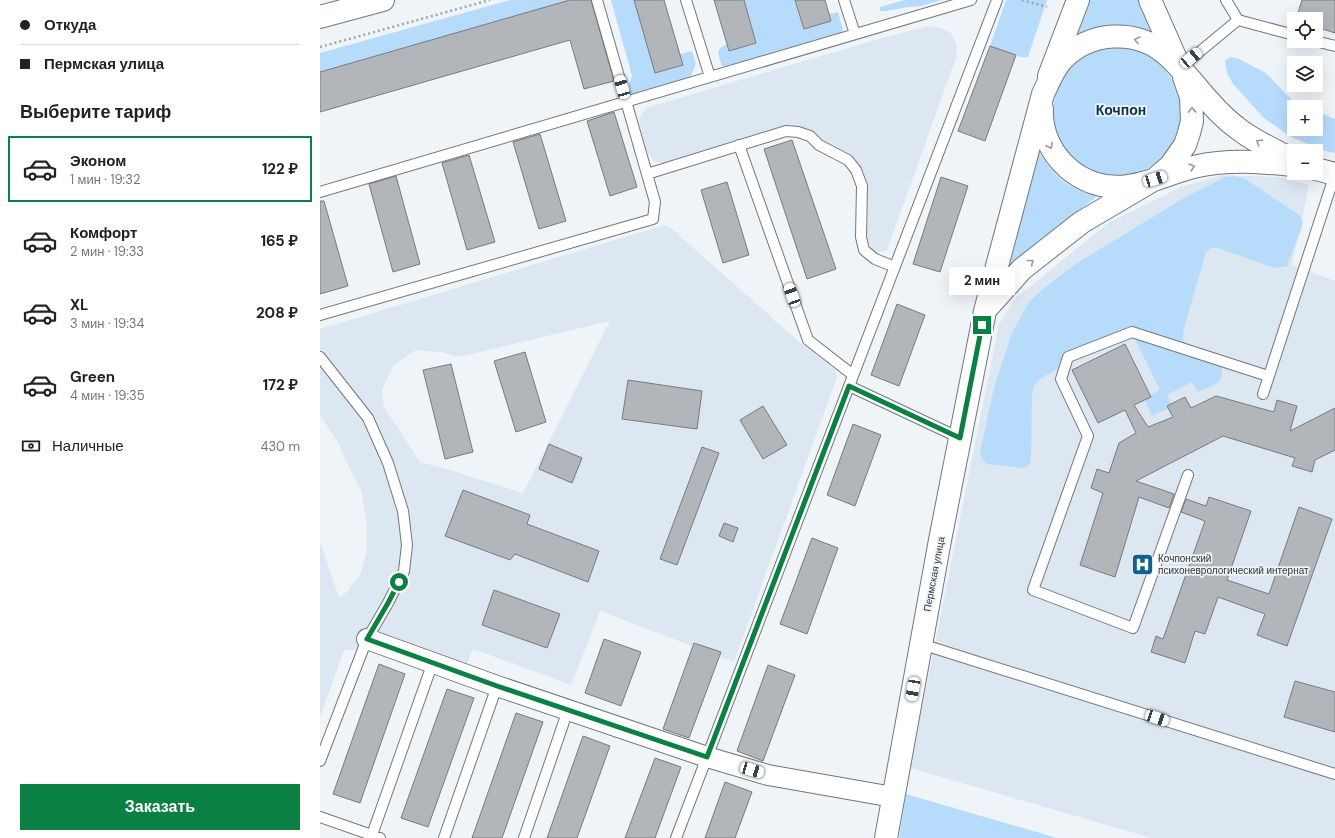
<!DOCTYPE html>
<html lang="ru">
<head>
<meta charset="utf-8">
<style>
	:root { --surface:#fff; --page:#f2f2f2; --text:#222; --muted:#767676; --line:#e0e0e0; --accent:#0b8043 }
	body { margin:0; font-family:"DM Sans",sans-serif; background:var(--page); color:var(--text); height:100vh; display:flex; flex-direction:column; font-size:15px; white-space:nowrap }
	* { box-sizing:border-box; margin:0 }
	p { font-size:13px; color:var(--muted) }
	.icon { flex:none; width:22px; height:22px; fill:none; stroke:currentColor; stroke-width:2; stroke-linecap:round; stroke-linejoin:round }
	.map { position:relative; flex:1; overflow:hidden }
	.details { display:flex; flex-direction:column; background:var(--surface); width:320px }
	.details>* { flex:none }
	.top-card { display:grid; align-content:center; height:88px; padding:0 20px; background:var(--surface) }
	.fabs { position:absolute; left:967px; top:12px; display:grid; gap:8px }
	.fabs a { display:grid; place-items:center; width:36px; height:36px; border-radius:0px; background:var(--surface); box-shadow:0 4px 16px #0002; font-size:20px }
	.end { position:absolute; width:18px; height:18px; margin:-9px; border:5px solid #0b8043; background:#fff; box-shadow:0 0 0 2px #fff }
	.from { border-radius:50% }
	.bubble { position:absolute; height:28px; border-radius:0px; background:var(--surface); box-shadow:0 4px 16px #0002; font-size:13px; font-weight:700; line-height:28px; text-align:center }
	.car { position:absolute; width:12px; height:24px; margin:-12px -6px; border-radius:5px; box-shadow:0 0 3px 1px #0007; background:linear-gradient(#fff 24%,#345 0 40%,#fff 0 76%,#345 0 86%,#fff 0) }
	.top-card b { display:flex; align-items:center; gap:14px; height:38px; font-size:15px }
	.top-card b+b { border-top:1px solid var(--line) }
	.top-card i { width:10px; height:10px; background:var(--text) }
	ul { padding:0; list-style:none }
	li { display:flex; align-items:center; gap:12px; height:66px; margin:0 8px 6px; padding:0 12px; border:2px solid transparent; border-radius:0px }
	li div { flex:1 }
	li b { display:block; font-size:15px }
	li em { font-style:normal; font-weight:700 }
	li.on { border-color:var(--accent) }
	li>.icon { width:36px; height:36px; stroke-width:1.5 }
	h2 { padding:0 20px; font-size:18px; line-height:48px }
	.pay { display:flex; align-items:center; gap:10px; height:44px; padding:0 20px; font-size:15px }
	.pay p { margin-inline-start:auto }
	.action { display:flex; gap:8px; margin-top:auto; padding:8px 20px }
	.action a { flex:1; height:46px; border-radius:0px; background:var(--accent); color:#fff; font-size:16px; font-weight:700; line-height:46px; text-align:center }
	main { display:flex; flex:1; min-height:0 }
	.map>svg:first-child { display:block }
</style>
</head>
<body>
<main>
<section class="details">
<div class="top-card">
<b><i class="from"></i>Откуда</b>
<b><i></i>Пермская улица</b>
</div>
<h2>Выберите тариф</h2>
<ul>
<li class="on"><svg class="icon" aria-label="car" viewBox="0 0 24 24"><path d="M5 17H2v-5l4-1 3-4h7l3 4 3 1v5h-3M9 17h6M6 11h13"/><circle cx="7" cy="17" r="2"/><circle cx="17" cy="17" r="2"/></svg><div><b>Эконом</b><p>1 мин · 19:32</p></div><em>122 ₽</em></li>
<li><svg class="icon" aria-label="car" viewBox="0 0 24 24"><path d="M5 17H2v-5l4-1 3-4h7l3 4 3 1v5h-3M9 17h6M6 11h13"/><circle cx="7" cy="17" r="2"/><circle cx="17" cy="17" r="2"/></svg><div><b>Комфорт</b><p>2 мин · 19:33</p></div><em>165 ₽</em></li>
<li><svg class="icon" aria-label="car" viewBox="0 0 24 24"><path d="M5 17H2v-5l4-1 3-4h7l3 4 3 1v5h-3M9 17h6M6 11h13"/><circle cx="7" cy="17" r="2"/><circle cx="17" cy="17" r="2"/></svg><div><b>XL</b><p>3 мин · 19:34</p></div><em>208 ₽</em></li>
<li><svg class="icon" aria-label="car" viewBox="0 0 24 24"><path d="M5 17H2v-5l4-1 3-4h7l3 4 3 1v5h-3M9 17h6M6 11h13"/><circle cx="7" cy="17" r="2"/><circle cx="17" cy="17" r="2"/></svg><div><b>Green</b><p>4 мин · 19:35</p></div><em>172 ₽</em></li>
</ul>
<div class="pay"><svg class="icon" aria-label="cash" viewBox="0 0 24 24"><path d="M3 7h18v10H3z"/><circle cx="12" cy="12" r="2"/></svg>Наличные<p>430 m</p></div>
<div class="action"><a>Заказать</a></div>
</section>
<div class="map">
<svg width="1015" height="838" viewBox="0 0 1015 838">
	<rect width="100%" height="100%" fill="#eff4f9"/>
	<path fill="#dde7f1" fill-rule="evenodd" d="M608,26L620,28L631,33L637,45L636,58L567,250L560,252L553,250L550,246L547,236L548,185L541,167L532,155L502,140L493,131L479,126L465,125L343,163L334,162L327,152L319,122L320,117L326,108L562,38Z
		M902,175L959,177L989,185L972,265L1015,281V838H832L590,768L679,324L696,298L788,223L861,187Z
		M345,225L352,229L476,339L515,370L517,377L414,662L280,611L251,685L153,649L139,682L59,653L40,650H24L0,717V541L19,597L27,592L41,573L47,549V523L41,490L31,472L19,444L0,415V329ZM290,321L203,493L133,471L100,462L64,407L62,390L73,366L96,350L121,352L139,357Z"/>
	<path fill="#b7dcfb" d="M190,0H250L0,72V53Z
		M291,0H314L363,65L360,54L372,51L376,64L370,78L313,94L310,93L309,84L312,76Z
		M424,0H475L484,29L511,21L509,14L518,12L523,30L521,34L412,67L402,66C399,56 394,48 407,45L409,51L436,43Z
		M585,0H622L601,6L589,7L565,11H560L559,7Z
		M686,0H727L708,57C698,59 680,49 670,46Z
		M765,0H826L844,45L752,46Z
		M733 112a64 64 0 1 1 128 0a64 64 0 1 1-128 0Z
		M910,57L919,59L946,73L974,102L988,107H974V129H996V111L1015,119V153L1005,151L971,137L944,118L913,84L907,73L905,61Z
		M718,151C734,176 748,189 777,196L688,267Z
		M914,176L924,178L979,215L983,221L981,230L967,265L970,266L954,268L898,248H891L886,252L863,332V339L867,345L902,363C904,385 895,384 878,392L872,382L847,395L853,406L832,416L824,398L840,390L811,331L753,360L725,376L718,381L714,387L712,396L711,456L710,463L707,467L702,468L667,464L662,460L660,452L674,388L692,333L709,302L724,288L757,263L864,198L905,177Z
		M586,794L737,838H579Z"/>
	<path fill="#b2b6ba" stroke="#777b7f" d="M250,0H271L294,81L264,89L250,40L0,112V72Z
		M314,0H344L363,65L335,73Z
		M394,0H424L436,43L409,51Z
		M475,0H505L511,21L484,29Z
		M982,0H1015V33L996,27V19H976Z
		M670,46L696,55L665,141L638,131Z
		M294,112L317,187L290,196L267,121Z
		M220,134L246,221L219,229L193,142Z
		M472,140L516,269L487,279L444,149Z
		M149,155L175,242L147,250L122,163Z
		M76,176L100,264L73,272L49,184Z
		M621,177L648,186L620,272L593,264Z
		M407,182L429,255L403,263L381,190Z
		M0,201H4L28,286L0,294Z
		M577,304L605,315L579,386L551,375Z
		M805,344L831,397L814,405L828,427L853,417L847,406L865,397L871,408L896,396L954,412L957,400L977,406L970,431L1015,408V450L995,460L992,472L972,466L975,458L903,436L816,481L854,494L849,508L819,497L795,577L760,565L783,493L771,488L777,469L789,473L799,443L816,433L805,410L778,423L752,370Z
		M205,352L226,422L196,432L174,361Z
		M131,364L153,452L125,459L103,370Z
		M308,380L382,391L377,429L302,419Z
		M443,406L467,445L443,459L420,420Z
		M533,424L561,435L535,506L507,495Z
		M229,444L262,458L252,483L219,469Z
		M382,447L399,453L357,565L340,559Z
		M143,490L210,515L207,524L279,551L268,582L195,554L190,560L125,536Z
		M889,497L931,511L907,580L949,594L979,507L1012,519L967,646L937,635L945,614L898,597L885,634L875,631L865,663L831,652L836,636L843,639L885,521L861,512L866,499L886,506Z
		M404,523L418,528L413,542L399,536Z
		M492,538L518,548L487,634L460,624Z
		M174,590L240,614L227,648L162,625Z
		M284,639L321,652L301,706L265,693Z
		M374,643L401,652L369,738L343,729Z
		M59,664L85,674L40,803L13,794Z
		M448,665L475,675L443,761L417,751Z
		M975,681L1015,692V732L964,717Z
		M127,689L154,698L108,827L81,818Z
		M196,713L223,722L182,838H152Z
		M263,736L290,746L257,838H227Z
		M335,758L361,767L335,838H305Z
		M405,782L432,792L415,838H385Z"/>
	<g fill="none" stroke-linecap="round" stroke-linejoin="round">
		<defs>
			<path id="lane" d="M366,0L390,77
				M524,0L535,34
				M906,0L918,20L974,35
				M995,41L1015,46
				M860,68L918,20
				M419,145L488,340L533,375
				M327,174L466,131L478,132L490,136L499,145L528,160L536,170L542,186L541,237L544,250L555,259L575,267
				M0,192L651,0
				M0,315L333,219L335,202L277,0
				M0,357L48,418L68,463L83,511L87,545L84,571L68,603L47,639L0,761
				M529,386L640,438
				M943,394L1015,174
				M868,475L813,628L713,590L768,436L741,379L748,357L812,332L948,376
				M601,644L1015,774
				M0,817L60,838
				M52,835L113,662
				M124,838L177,686
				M204,838L248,710
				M356,838L677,0"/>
			<path id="street" d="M47,639L177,686L387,757L448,775L573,797"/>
			<path id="secondary" d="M830,0L860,68
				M0,17L63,0
				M729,76L758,0"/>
			<path id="primary" d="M722,109C720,155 762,193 808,186C832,183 854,171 878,166C909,159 941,162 972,165
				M996,169L1015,174
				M667,308L702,269L762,222L835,179L851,165L865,145L869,133L872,121L871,97L864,77
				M566,838L620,540L665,311L723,94C729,82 733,70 742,60C769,31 817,28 847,55C872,77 889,107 916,127C933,141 954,150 974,160"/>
		</defs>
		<use href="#lane" stroke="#72777b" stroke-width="12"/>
		<use href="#street" stroke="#72777b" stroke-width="22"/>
		<use href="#secondary" stroke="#72777b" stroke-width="24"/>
		<use href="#primary" stroke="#72777b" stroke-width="24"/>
		<path stroke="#a1a5a8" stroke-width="2.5" stroke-dasharray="2 3" stroke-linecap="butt" d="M702,0L727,7
			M0,47L170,0"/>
		<use href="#lane" stroke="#fff" stroke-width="10"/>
		<use href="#street" stroke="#fff" stroke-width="20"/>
		<use href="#secondary" stroke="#fff" stroke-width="22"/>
		<use href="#primary" stroke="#fff" stroke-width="22"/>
	</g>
	<defs><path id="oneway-chevron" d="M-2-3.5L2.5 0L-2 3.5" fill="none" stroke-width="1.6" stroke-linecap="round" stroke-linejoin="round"/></defs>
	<g stroke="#999a9b">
		<use href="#oneway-chevron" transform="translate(817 40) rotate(-166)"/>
		<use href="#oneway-chevron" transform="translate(872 110) rotate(-92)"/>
		<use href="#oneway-chevron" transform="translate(939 142) rotate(-148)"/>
		<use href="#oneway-chevron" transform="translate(730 146) rotate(63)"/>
		<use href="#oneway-chevron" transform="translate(872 167) rotate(-16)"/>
		<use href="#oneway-chevron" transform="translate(711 262) rotate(-38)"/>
	</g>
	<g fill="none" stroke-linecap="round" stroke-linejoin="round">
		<path stroke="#0b8043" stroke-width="5" d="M79,582L68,603L47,639L177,686L387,757L529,386L640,438L662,325"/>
	</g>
	<defs>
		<symbol id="hospital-square" viewBox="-11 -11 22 22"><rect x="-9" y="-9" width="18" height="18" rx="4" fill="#106092" stroke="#eff4f9"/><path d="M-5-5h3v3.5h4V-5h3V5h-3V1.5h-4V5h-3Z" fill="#fff"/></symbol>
	</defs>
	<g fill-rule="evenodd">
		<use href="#hospital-square" x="810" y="552" width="25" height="25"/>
	</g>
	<g text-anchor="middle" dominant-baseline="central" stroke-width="3.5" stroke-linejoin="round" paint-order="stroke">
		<g font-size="10" fill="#333537" stroke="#eff4f9" text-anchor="start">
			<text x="838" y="558">Кочпонский<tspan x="838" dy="12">психоневрологический интернат</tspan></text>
		</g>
		<g font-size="10" fill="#333537" stroke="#eff4f9">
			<text transform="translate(614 574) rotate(-79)">Пермская улица</text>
		</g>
		<g font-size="14" font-weight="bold" fill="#0e314a" stroke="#eff4f9">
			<text x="801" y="110">Кочпон</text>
		</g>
	</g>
</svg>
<div class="fabs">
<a><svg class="icon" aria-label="locate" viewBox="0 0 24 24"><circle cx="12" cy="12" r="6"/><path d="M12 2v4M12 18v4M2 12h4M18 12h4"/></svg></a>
<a><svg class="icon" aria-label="layers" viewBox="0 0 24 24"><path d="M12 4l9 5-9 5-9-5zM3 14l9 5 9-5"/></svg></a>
<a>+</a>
<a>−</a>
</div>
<i class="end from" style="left:79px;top:582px"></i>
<i class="end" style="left:662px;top:325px"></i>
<div class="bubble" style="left:629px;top:267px;width:66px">2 мин</div>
<i class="car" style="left:871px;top:58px;rotate:50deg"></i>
<i class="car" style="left:302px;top:87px;rotate:344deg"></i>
<i class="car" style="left:835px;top:179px;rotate:73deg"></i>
<i class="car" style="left:472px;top:295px;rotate:340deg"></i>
<i class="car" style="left:593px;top:689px;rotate:190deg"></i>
<i class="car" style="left:837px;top:718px;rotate:108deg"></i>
<i class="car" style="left:432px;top:770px;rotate:106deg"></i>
</div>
</main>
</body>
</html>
